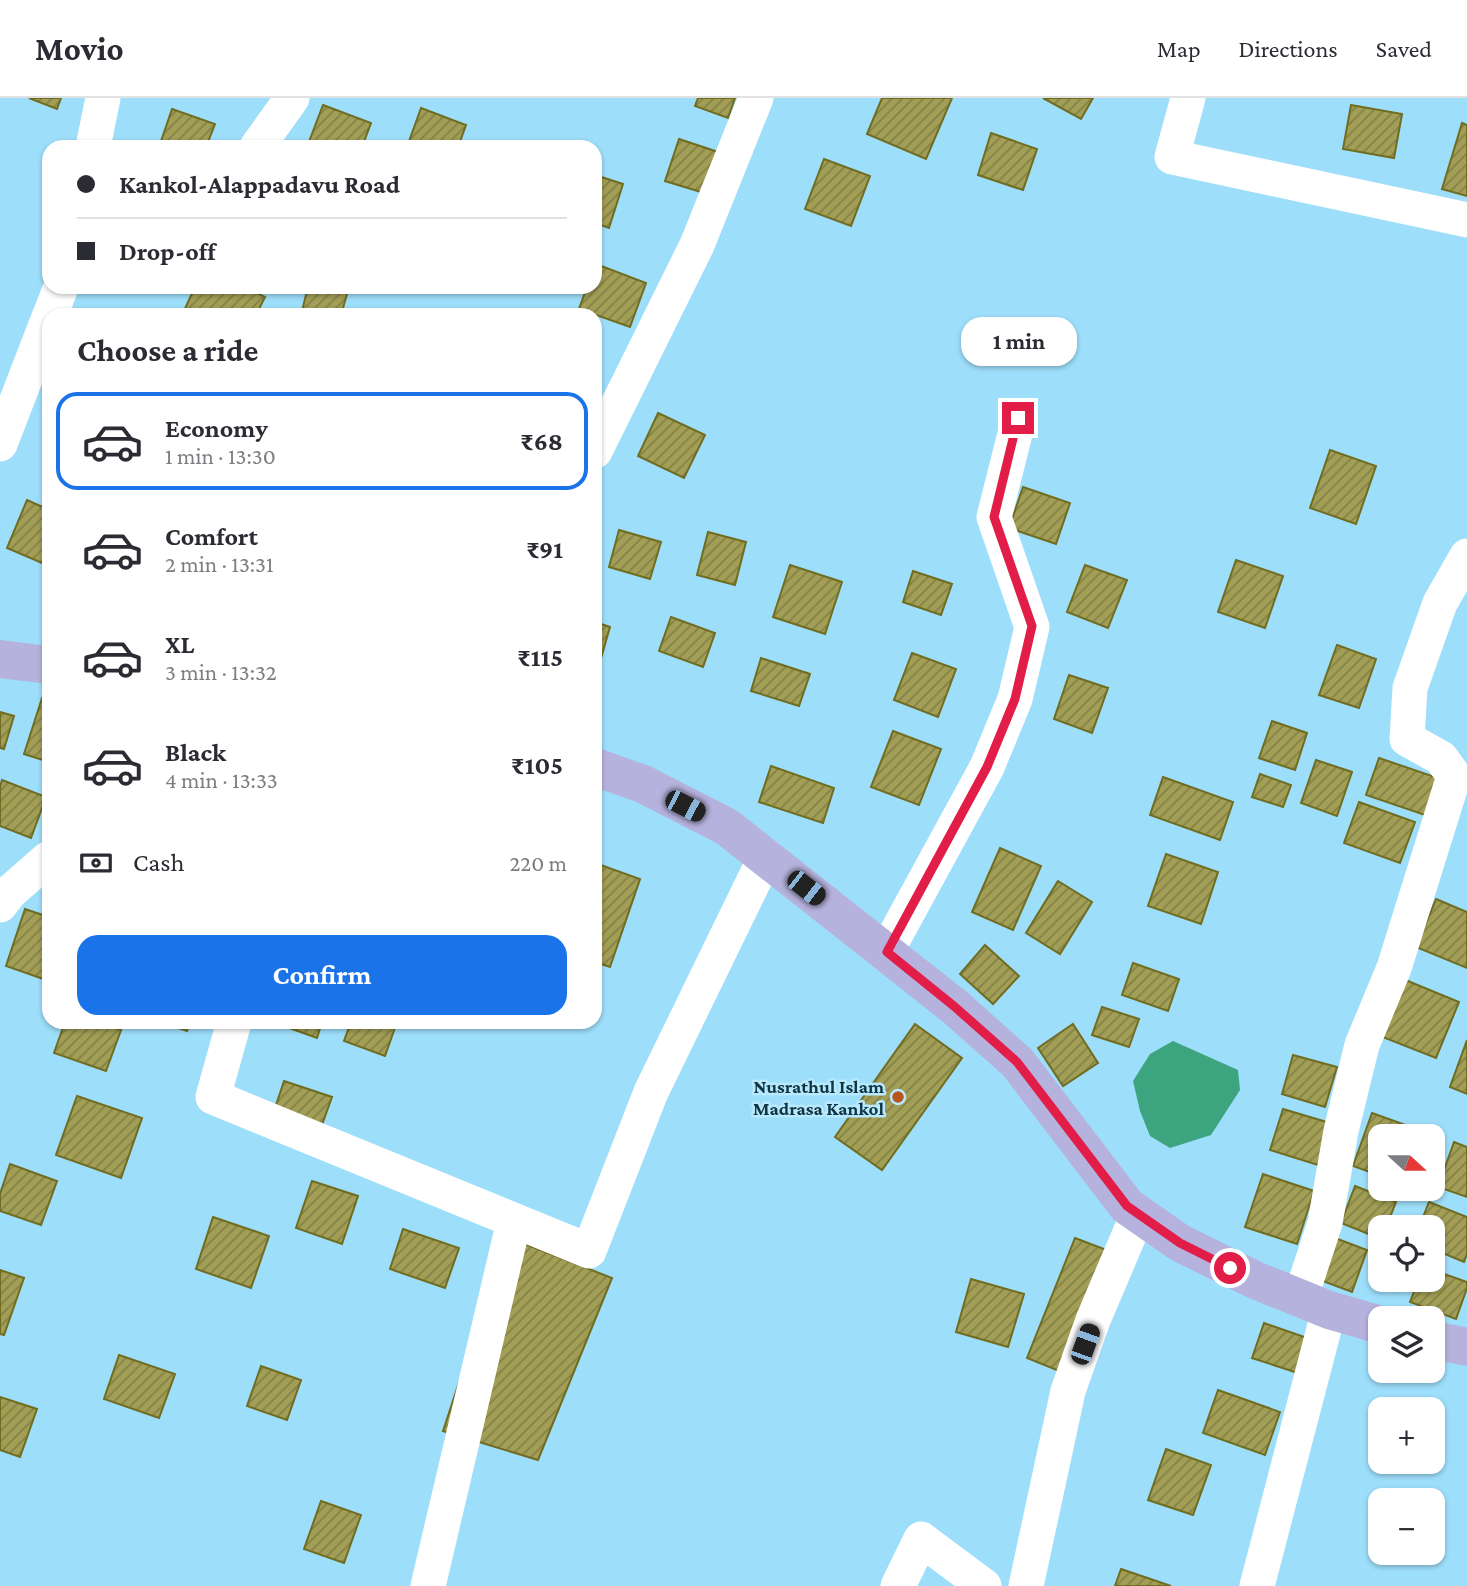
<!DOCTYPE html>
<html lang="en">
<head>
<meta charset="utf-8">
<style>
	:root { --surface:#fff; --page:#f2f2f3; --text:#2b2b33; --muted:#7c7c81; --line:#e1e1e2; --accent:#1a73e8 }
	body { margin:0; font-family:"Crimson Pro",serif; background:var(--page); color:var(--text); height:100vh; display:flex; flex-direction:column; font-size:26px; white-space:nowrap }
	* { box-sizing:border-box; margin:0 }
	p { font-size:23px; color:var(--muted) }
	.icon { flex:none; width:38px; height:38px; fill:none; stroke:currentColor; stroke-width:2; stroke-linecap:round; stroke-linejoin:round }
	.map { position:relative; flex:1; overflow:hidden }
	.side { position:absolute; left:42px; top:210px; width:560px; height:721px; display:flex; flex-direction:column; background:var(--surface); border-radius:21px; box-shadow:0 2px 5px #0004 }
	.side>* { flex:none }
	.banner { position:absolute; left:42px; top:42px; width:560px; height:154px; border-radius:21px; box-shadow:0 2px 5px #0004; display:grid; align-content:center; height:154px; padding:0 35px; background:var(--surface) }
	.needle { width:46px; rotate:111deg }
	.fabs { position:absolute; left:1368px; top:1026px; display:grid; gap:14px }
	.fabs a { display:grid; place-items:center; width:77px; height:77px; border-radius:14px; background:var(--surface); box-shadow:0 2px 5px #0004; font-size:35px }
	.end { position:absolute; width:32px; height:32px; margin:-16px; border:9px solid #e11d48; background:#fff; box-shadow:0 0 0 4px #fff }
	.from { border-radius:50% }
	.bubble { position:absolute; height:49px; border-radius:21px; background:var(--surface); box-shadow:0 2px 5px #0004; font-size:23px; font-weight:700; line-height:49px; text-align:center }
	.car { position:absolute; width:21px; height:42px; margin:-21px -10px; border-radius:9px; box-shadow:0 0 5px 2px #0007; background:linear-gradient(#222 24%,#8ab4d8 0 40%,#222 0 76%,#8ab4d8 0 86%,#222 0) }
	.banner b { display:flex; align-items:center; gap:24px; height:66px; font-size:26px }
	.banner b+b { border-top:2px solid var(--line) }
	.banner i { width:18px; height:18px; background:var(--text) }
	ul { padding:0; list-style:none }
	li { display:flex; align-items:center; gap:21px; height:98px; margin:0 14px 10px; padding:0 21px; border:4px solid transparent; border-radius:21px }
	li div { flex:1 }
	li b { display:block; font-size:26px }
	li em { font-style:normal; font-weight:700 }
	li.current { border-color:var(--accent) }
	li>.icon { width:63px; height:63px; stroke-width:1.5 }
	h2 { padding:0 35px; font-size:32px; line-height:84px }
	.pay { display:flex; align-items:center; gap:18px; height:77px; padding:0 35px; font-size:26px }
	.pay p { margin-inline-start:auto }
	.action { display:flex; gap:14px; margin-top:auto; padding:14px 35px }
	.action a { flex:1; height:80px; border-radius:21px; background:var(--accent); color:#fff; font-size:28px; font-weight:700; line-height:80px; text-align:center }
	header { display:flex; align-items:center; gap:42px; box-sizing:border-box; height:98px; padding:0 35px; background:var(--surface); border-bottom:2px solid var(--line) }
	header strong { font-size:33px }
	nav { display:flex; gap:38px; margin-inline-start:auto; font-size:24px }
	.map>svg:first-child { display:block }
</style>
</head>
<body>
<header>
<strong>Movio</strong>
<nav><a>Map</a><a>Directions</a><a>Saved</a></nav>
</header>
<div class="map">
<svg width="1467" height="1488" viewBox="0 0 1467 1488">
	<defs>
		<pattern id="building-hatch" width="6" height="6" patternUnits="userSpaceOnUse" patternTransform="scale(1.75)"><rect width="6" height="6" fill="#a29e55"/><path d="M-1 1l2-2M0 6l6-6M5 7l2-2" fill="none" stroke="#828248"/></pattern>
	</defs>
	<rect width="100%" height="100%" fill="#9ddefa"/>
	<path fill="#3da480" d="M1173,943L1238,972L1240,992L1211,1037L1170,1050L1150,1038L1140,1013L1133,983L1150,956Z"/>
	<path fill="url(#building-hatch)" stroke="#706c20" stroke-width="2" d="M29,0H61L57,11Z
		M698,0H735L728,20L695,8Z
		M882,0H952L926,61L867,36Z
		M1043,0H1093L1081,21Z
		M323,7L371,25L362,49H307Z
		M1351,7L1402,16L1394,60L1343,51Z
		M421,10L466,27L458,49H407Z
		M172,11L215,26L206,49H159Z
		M1462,25L1467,27V98L1442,91Z
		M991,35L1037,51L1023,92L978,77Z
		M679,41L718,54L704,95L665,83Z
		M824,61L870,78L851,128L805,111Z
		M595,77L623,86L609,130L595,125Z
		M596,166L646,185L630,229L579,211L587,189H595Z
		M195,189H244L265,199L256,217H182Z
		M308,189H349L341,217H301Z
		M658,315L705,337L684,380L638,358Z
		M1330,352L1376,368L1356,426L1310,410Z
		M1023,389L1070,405L1056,446L1009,430Z
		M27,402L49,412V468L7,450Z
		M619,432L661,444L650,481L609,469Z
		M708,434L746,444L735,487L697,477Z
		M1236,462L1283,478L1265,530L1218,514Z
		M790,467L842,484L825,536L773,519Z
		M1085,467L1127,482L1108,530L1067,514Z
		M913,473L952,486L941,517L903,504Z
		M671,519L715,535L703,569L659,553Z
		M595,524L610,529L595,581Z
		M1337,547L1376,561L1359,610L1319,597Z
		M912,555L956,571L938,619L894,602Z
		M761,560L810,576L799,608L751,593Z
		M1069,577L1108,590L1092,635L1054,621Z
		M42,600L49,603V664L24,656Z
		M0,614L14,618L4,651L0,650Z
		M1272,623L1307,635L1295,672L1259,660Z
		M893,633L941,651L919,707L871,689Z
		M1379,660L1438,680L1425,717L1366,697Z
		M1316,662L1352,674L1337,718L1301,705Z
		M771,668L834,690L823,725L759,704Z
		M1260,676L1291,687L1283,709L1252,699Z
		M1163,679L1233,704L1220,742L1150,717Z
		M2,682L46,699L31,740L0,728V689Z
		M1359,704L1415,724L1400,765L1344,745Z
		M1000,750L1041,768L1013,832L972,814Z
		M1166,756L1218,774L1201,826L1148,808Z
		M595,765L640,781L610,869L595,864Z
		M1058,783L1092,804L1060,856L1026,835Z
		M1436,801L1467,814V870L1416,849Z
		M25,811L49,819V883L6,868Z
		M985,847L1019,878L993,906L960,876Z
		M1133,865L1179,881L1168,913L1122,897Z
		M1403,881L1459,904L1436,960L1380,938Z
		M1102,909L1139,921L1129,949L1092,937Z
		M65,924H99L121,932L106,973L54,955Z
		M161,924H190L187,933Z
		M285,924H322L317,940L284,928Z
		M351,924H397L385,958L344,943Z
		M915,926L962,960L882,1072L835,1039Z
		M1073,926L1098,965L1063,988L1038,950Z
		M1467,942V996L1450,989Z
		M1293,957L1337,969L1325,1009L1282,996Z
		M284,983L332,999L318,1038L271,1022Z
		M77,998L142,1020L121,1080L56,1057Z
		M1283,1011L1330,1025L1318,1067L1270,1052Z
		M1372,1015L1414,1030L1411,1038H1381V1078L1353,1068Z
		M1454,1044L1467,1049V1099L1438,1089Z
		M10,1066L57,1083L41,1127L0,1113V1096Z
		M1263,1076L1314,1093L1297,1146L1245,1129Z
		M312,1083L358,1098L342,1146L296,1130Z
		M1355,1088L1396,1104L1386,1129H1381V1141L1341,1125Z
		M1429,1104L1467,1119V1156L1464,1164L1433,1151V1129H1419Z
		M213,1119L269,1138L251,1190L196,1171Z
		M403,1131L459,1150L445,1190L390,1171Z
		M507,1139L612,1180L538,1362L443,1333Z
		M1075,1140L1112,1154L1064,1275L1027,1260Z
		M1335,1140L1367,1152L1352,1194L1320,1182Z
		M1381,1154V1181H1403L1399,1193L1371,1183Z
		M0,1172L24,1180L4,1237L0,1236Z
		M1433,1172L1467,1184V1190L1456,1221L1410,1204L1419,1181H1433Z
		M971,1181L1024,1196L1008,1249L956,1234Z
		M1264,1225L1322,1245L1310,1279L1252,1260Z
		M119,1257L175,1276L159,1320L104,1301Z
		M261,1268L301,1282L287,1322L247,1308Z
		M1218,1292L1280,1314L1265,1357L1203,1335Z
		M0,1299L37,1311L20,1359L0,1352Z
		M1166,1351L1211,1367L1193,1417L1148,1402Z
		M321,1403L361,1417L344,1465L304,1451Z
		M1121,1471L1171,1488H1115Z"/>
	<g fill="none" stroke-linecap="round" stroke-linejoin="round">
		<path stroke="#fff" stroke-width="35" d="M1188,0L1172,59L1467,122
			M93,49L103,0
			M257,49L292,0
			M50,217L61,189
			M0,346L49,219
			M595,353L697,147L756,0
			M0,807L10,794L49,760
			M886,854L987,669L1015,601L1032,529L994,419L1019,320
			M234,924L213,999L589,1153L651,994L766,758
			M1300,1201L1325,1125L1341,1033L1362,947L1394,870L1454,678L1441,660L1407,641L1410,590L1440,505L1467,458
			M428,1488L514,1123
			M898,1488L921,1441L984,1488
			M1026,1488L1068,1293L1093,1222L1138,1116
			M1257,1488L1329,1212"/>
		<path stroke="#b6b2de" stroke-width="38" d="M0,561L49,567
			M595,669L643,686L727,729L955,909L1017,964L1127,1108L1180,1145L1255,1182L1329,1212L1381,1227
			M1433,1242L1467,1249"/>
	</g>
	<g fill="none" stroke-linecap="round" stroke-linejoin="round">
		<path stroke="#e11d48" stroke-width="9" d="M1018,320L994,419L1032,528L1015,601L987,669L887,854L955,909L1017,964L1127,1108L1180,1145L1230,1170"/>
	</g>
	<circle fill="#b8551b" stroke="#b9e9fe" stroke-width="2.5" cx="898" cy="999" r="7"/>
	<g text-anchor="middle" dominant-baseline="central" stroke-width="5" stroke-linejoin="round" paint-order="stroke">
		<g font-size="19" font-weight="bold" fill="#0f3442" stroke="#b9e9fe" text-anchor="end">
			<text x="884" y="988">Nusrathul Islam<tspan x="884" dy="22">Madrasa Kankol</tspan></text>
		</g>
	</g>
</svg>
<div class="fabs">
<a><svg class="needle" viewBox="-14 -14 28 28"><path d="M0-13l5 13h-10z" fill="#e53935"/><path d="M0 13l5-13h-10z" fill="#7c7c81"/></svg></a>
<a><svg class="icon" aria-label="locate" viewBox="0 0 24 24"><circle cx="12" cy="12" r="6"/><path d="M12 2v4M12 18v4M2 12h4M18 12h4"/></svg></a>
<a><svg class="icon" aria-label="layers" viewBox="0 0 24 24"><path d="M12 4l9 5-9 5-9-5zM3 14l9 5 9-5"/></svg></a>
<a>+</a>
<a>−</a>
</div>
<i class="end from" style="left:1230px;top:1170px"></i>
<i class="end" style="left:1018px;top:320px"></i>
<div class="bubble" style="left:961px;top:219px;width:116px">1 min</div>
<i class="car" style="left:685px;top:708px;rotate:117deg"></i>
<i class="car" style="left:806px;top:790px;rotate:128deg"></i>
<i class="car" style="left:1085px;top:1246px;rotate:20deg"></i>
<div class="banner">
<b><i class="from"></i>Kankol-Alappadavu Road</b>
<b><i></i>Drop-off</b>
</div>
<section class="side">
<h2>Choose a ride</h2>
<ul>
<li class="current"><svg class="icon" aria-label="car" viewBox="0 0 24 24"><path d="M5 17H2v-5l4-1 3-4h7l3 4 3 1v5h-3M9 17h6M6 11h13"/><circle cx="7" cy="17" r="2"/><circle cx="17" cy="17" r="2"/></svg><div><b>Economy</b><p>1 min · 13:30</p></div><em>₹68</em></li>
<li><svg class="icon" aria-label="car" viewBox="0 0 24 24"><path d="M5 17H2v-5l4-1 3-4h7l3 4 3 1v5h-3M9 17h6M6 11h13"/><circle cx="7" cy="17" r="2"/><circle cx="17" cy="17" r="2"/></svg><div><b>Comfort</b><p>2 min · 13:31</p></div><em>₹91</em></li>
<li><svg class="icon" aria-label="car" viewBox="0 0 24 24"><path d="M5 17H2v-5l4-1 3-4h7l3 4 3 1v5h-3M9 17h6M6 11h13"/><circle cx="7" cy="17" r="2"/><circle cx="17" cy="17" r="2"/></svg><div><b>XL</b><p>3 min · 13:32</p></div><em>₹115</em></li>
<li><svg class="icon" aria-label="car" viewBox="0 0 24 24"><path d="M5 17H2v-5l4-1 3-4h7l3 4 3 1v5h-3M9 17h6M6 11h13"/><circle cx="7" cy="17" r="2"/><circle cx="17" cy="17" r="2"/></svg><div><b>Black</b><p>4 min · 13:33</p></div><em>₹105</em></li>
</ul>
<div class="pay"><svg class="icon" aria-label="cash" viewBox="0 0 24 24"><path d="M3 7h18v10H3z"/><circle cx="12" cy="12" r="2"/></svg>Cash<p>220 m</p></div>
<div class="action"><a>Confirm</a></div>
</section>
</div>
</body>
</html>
